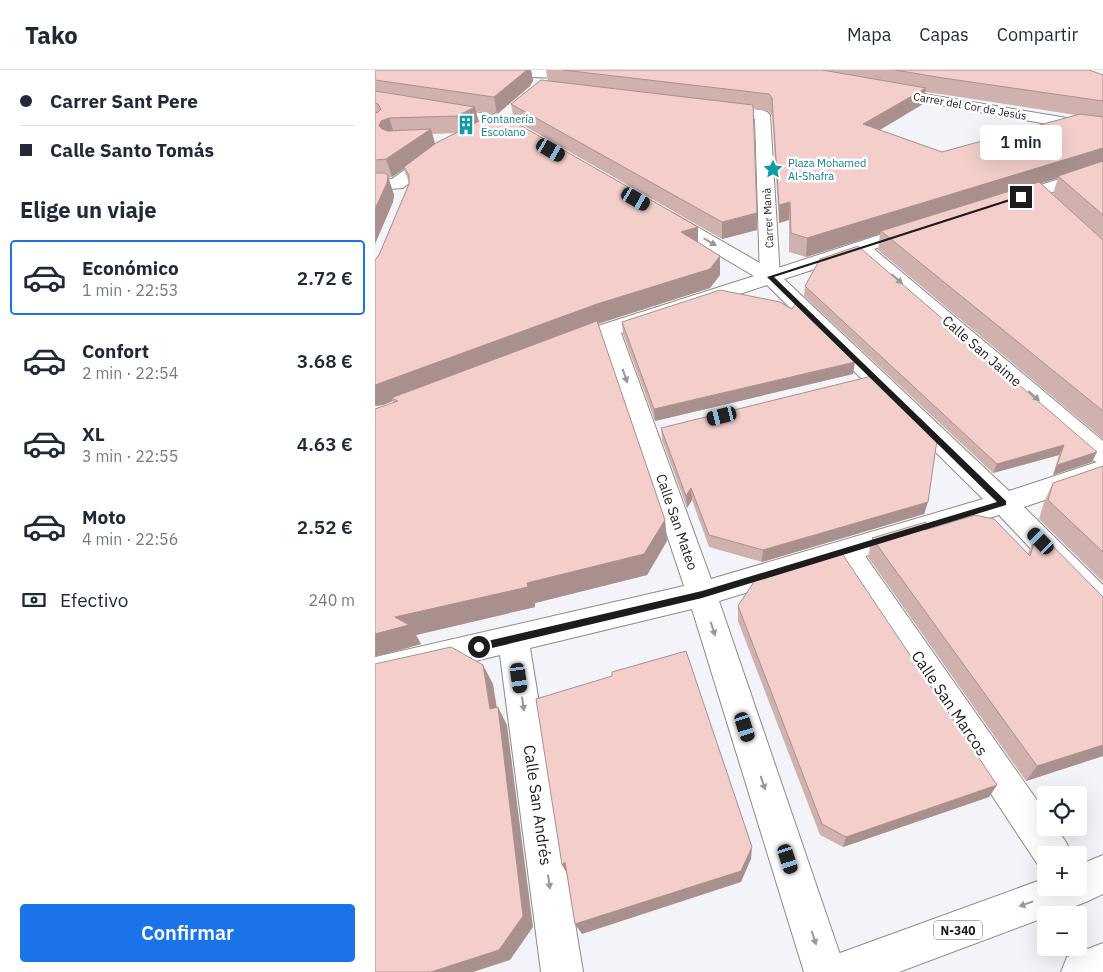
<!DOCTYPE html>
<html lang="es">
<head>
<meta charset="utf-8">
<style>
	:root { --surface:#fff; --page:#f2f2f3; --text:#1f2937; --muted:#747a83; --line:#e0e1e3; --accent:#1a73e8 }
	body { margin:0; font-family:"IBM Plex Sans",sans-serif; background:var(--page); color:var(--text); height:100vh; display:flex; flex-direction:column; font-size:19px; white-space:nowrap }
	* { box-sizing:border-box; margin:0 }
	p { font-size:16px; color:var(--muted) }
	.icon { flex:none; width:28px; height:28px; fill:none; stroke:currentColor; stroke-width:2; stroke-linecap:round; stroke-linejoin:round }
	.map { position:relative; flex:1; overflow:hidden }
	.panel { display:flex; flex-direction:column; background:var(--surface); width:375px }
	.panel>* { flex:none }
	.banner { display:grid; align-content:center; height:110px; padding:0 20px; background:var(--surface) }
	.buttons { position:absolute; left:662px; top:716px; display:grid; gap:10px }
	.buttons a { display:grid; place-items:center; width:50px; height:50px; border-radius:5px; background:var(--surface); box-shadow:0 5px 20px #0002; font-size:25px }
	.end { position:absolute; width:22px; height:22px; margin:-11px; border:6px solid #1c1c1e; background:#fff; box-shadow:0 0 0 2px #fff }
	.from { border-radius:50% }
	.bubble { position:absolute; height:35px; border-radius:5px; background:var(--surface); box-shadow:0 5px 20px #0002; font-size:16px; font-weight:600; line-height:35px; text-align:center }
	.car { position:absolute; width:15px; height:30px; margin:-15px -8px; border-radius:6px; box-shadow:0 0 4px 1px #0007; background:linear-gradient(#222 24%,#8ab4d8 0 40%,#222 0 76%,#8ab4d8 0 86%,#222 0) }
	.banner b { display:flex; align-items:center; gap:18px; height:48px; font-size:19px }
	.banner b+b { border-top:1px solid var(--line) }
	.banner i { width:12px; height:12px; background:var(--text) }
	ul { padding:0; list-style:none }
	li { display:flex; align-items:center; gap:15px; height:75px; margin:0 10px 8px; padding:0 10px; border:2px solid transparent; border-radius:5px }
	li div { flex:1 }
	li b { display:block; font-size:19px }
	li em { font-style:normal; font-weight:600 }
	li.on { border-color:var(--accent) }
	li>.icon { width:45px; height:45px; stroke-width:1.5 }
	h2 { padding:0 20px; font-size:22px; line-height:60px }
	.pay { display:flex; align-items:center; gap:12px; height:55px; padding:0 20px; font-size:19px }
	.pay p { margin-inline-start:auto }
	.primary-button { display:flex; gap:10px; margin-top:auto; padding:10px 20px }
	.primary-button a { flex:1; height:58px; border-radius:5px; background:var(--accent); color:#fff; font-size:20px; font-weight:600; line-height:58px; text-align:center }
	header { display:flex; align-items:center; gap:30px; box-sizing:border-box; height:70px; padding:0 25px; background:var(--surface); border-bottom:1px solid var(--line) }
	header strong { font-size:24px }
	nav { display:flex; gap:28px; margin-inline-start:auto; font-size:18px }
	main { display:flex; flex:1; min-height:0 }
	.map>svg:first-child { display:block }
</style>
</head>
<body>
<header>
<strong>Tako</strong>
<nav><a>Mapa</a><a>Capas</a><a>Compartir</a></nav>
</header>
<main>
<section class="panel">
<div class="banner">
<b><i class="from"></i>Carrer Sant Pere</b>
<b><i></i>Calle Santo Tomás</b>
</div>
<h2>Elige un viaje</h2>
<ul>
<li class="on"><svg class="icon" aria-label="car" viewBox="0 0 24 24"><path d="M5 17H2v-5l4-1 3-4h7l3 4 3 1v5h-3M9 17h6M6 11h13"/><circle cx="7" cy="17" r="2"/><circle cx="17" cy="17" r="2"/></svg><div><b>Económico</b><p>1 min · 22:53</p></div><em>2.72 €</em></li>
<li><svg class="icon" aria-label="car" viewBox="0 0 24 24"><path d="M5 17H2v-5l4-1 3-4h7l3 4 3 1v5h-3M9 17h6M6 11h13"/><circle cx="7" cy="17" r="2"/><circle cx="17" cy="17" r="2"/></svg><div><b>Confort</b><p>2 min · 22:54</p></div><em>3.68 €</em></li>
<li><svg class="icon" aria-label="car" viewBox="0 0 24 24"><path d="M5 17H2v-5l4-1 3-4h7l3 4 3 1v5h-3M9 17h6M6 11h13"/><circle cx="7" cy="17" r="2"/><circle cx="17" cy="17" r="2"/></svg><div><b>XL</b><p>3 min · 22:55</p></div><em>4.63 €</em></li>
<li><svg class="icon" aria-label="car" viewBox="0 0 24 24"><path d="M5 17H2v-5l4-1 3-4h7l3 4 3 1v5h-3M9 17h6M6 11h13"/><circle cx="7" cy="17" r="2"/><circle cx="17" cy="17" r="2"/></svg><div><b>Moto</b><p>4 min · 22:56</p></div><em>2.52 €</em></li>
</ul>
<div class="pay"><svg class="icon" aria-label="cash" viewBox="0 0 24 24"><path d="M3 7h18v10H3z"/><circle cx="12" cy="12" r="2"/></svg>Efectivo<p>240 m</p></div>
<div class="primary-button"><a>Confirmar</a></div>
</section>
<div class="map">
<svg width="728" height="902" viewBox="0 0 728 902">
	<rect width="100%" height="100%" fill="#f3f4f9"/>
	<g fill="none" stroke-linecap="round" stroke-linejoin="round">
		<defs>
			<path id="pedestrian" d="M342,35L387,40L392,42L395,45L405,207L402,211L395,213L388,211L385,207L380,49L337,43L334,40L337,37Z
				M471,470L481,473L671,743V758H681L691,772L697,785H671V801L665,798L461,489L457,481L461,473Z"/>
			<path id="minor" d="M127,0H214L216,3L209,7C194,7 135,10 127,0Z
				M513,18L728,54V64L508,25L506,22L508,19Z
				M0,27L126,46L150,59L152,62L150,65L144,67L122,55L0,35Z
				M62,79L68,81L70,84L68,87L28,118L0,120V110L17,109L56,81Z
				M728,95V106L637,135L631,134L628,130L631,126Z
				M292,142L298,143L397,200L532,156L539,154L546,156L548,160L546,164L499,179L728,371V410L649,437L728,515V548L717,544L624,445L344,531L471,902H429L317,539L155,578L208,902H166L125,585L0,615V587L309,516L227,271L199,282L191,284L183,282L180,277L183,272L226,255L379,206L286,151L283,147L286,143ZM483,185L719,391L722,392L634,421L409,209ZM392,215L608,429L336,509L246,263Z"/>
			<path id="trunk" d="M728,785V824L711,832L524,902H448L454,887L671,808V818H704V795Z
				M728,873V902H686L692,887Z"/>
		</defs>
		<use href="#pedestrian" stroke="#8a8b8f" stroke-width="2"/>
		<use href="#minor" stroke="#8a8b8f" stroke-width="2"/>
		<use href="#trunk" stroke="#8a8b8f" stroke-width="2"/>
		<use href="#pedestrian" fill="#fff" fill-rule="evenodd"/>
		<use href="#minor" fill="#fff" fill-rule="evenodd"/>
		<use href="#trunk" fill="#fff" fill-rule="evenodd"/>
	</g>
	<path fill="#d1b1ae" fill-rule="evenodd" d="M0,0H156L158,11L155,16L124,43L345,186V205L335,218L223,254L290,450L292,471L272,505L160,533V537L41,565L46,574L0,587V339L18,333V331L8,335L0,336V190L4,185L34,113L29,99L17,107L13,108L19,125L18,132L0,174ZM101,41L119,44L104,51ZM80,63L60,74L57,64Z
		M171,0H714L728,5V369L503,180L505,164L431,187L414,182V150L404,153L397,45L393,41L379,39L382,160L347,169L139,50L136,34L173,11ZM550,22L565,24L701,45L567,82L505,60L548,34ZM683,108L678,124L723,166L666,113Z
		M430,216L717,392L678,405L684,385L618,403L429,226Z
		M247,252L478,304L280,351L248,264Z
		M286,358L553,432L549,444L387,492L334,477L317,430L312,438L287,370Z
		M728,396V512L664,449L669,432L678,413Z
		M550,460L653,483L663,461L728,686L651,711L493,487L497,468Z
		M363,536L622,715L614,727L468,777L445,765L363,551Z"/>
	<path fill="#aa908d" d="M152,0H156L158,11L155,16L122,44L119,27Z
		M551,18L548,34L486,71L488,54Z
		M100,37L104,54L87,63L82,46Z
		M14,48L20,65L12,68L4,56L6,51Z
		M56,59L61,77L17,107L11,89Z
		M728,78V94L683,106V108L508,163L506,161L505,164L431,187L432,168Z
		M13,106L19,125L18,132L0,174V139Z
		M415,132L414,150L404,153V135Z
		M382,143V160L347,169V152Z
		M323,157V176L306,162Z
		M345,186V205L335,218L225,253L21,330L16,328L18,331L8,335L0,336V315Z
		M480,292L478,304L280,351L279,339Z
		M689,375L684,385L618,403L622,394Z
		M722,382L717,392L678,405L682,395Z
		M316,418L317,430L312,438L311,426Z
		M553,432L549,444L387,492L388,480Z
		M290,450L292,471L272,505L160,533V537L41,565L46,574L0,587V564L20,547L152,513Z
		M108,595L118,614L125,657L115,639Z
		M123,637L132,655L158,857L135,890L98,902H56Z
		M728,675V686L651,711L662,696Z
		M622,715L614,727L468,777L471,767Z
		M377,777L376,789L366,812L207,864L200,854Z
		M190,792L194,807L187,795Z"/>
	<path fill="#f3ceca" stroke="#aa908d" d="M0,0H152L119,27L0,10Z
		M188,0H447L551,18L488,54L567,82L705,44L728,47V78L432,168L416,163L415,132L404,135L397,28L394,24Z
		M520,0H714L728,5V31L568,8Z
		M166,10L378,35L382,143L347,152L136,34Z
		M0,21L100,37L82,46L14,48L6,51L4,56L7,59L13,61L56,59L11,89L0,90V43H2L6,39L3,34L0,33Z
		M122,42L323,157L306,162L345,186L335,199L222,234L0,315V190L4,185L34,114V105L29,97L61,73Z
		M728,91V145L683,106Z
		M0,103H10L13,106L12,113L0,139Z
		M664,112L728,170V341L506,161Z
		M483,176L722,382L682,395L689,375L622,394L430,216L445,189Z
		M345,220L405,232L417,239L420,234L480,292L279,339L247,252Z
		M222,251L290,450L269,484L152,513L153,517L20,547L34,555L0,564V339L23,331L16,328Z
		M497,306L562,370L553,432L388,480L334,465L316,418L311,426L286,358Z
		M728,396V482L673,430L678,413Z
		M600,445L619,449L655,486L663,461L728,527V675L662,696L497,468L551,452L550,460Z
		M466,482L622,715L471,767L447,754L363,536L382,507Z
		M76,577L108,595L115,639L123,637L148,846L124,880L56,902H0V594Z
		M311,581L377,777L366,801L200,854L190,792L187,795L161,629L237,606V602Z"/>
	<defs><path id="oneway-solid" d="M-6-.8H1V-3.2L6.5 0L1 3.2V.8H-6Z" transform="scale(1.25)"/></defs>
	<g fill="#99999a">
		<use href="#oneway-solid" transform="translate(335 172) rotate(30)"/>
		<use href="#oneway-solid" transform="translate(522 209) rotate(41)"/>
		<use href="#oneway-solid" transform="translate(250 306) rotate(71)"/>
		<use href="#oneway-solid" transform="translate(659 326) rotate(41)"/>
		<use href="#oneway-solid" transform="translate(338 559) rotate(72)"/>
		<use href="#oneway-solid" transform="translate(148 634) rotate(82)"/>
		<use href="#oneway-solid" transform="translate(388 713) rotate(72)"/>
		<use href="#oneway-solid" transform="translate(174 812) rotate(82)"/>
		<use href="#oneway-solid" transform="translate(651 834) rotate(160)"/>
		<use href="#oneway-solid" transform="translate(439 868) rotate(72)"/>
	</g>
	<path fill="#1c1c1e" d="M644,126L648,127L399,207L631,431V435L327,528L104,581L100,580L99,577L104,573L327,521L622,432L392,207Z"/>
	<defs>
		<symbol id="building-bare" viewBox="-9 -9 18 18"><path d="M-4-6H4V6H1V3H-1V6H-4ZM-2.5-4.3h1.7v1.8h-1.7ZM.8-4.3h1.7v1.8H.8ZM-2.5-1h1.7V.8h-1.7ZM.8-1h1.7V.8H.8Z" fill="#0f9aa8" stroke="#fff" stroke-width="2.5" paint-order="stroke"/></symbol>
		<symbol id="sight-bare" viewBox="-9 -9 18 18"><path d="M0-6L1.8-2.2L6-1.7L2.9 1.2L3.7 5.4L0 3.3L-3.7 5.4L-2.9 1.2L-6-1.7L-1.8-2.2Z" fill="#0f9aa8" stroke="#fff" stroke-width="2.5" paint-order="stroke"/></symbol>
	</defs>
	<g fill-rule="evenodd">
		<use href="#building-bare" x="77" y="41" width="28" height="28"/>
		<use href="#sight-bare" x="384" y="85" width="28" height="28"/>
	</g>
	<g text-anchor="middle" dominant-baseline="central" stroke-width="5" stroke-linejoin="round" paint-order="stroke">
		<g font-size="11" fill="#1c1c1e" stroke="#fff">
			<text transform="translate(595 36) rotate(10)">Carrer del Cor de Jesús</text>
			<text transform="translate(393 148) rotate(-93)">Carrer Manà</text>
		</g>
		<g font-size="11" fill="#0d838f" stroke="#fff" text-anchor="start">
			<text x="106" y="49">Fontanería<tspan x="106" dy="13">Escolano</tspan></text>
			<text x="413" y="93">Plaza Mohamed<tspan x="413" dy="13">Al-Shafra</tspan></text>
		</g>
		<rect fill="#fff" stroke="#606062" stroke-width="1" x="559" y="850.5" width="48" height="19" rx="4"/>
		<g font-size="12" font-weight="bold" fill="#1c1c1e">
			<text x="583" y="860">N-340</text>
		</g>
		<g font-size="14" fill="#1c1c1e" stroke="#fff">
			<text transform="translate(607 281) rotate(41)">Calle San Jaime</text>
			<text transform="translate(302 452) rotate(71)">Calle San Mateo</text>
		</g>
		<g font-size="16" fill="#1c1c1e" stroke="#fff">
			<text transform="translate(575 633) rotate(56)">Calle San Marcos</text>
			<text transform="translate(163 735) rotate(82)">Calle San Andrés</text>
		</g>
	</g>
</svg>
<div class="buttons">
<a><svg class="icon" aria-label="locate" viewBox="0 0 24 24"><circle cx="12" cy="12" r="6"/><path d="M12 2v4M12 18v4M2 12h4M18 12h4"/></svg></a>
<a>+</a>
<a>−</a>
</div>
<i class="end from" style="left:104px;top:577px"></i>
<i class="end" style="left:646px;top:127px"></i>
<div class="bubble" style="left:605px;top:55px;width:82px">1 min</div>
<i class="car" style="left:176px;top:80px;rotate:120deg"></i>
<i class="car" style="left:261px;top:129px;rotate:120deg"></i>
<i class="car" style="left:347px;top:346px;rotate:256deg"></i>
<i class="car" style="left:666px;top:471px;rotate:316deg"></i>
<i class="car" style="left:144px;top:608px;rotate:172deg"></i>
<i class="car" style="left:370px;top:657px;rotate:162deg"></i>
<i class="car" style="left:413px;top:789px;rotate:162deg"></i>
</div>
</main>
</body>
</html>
